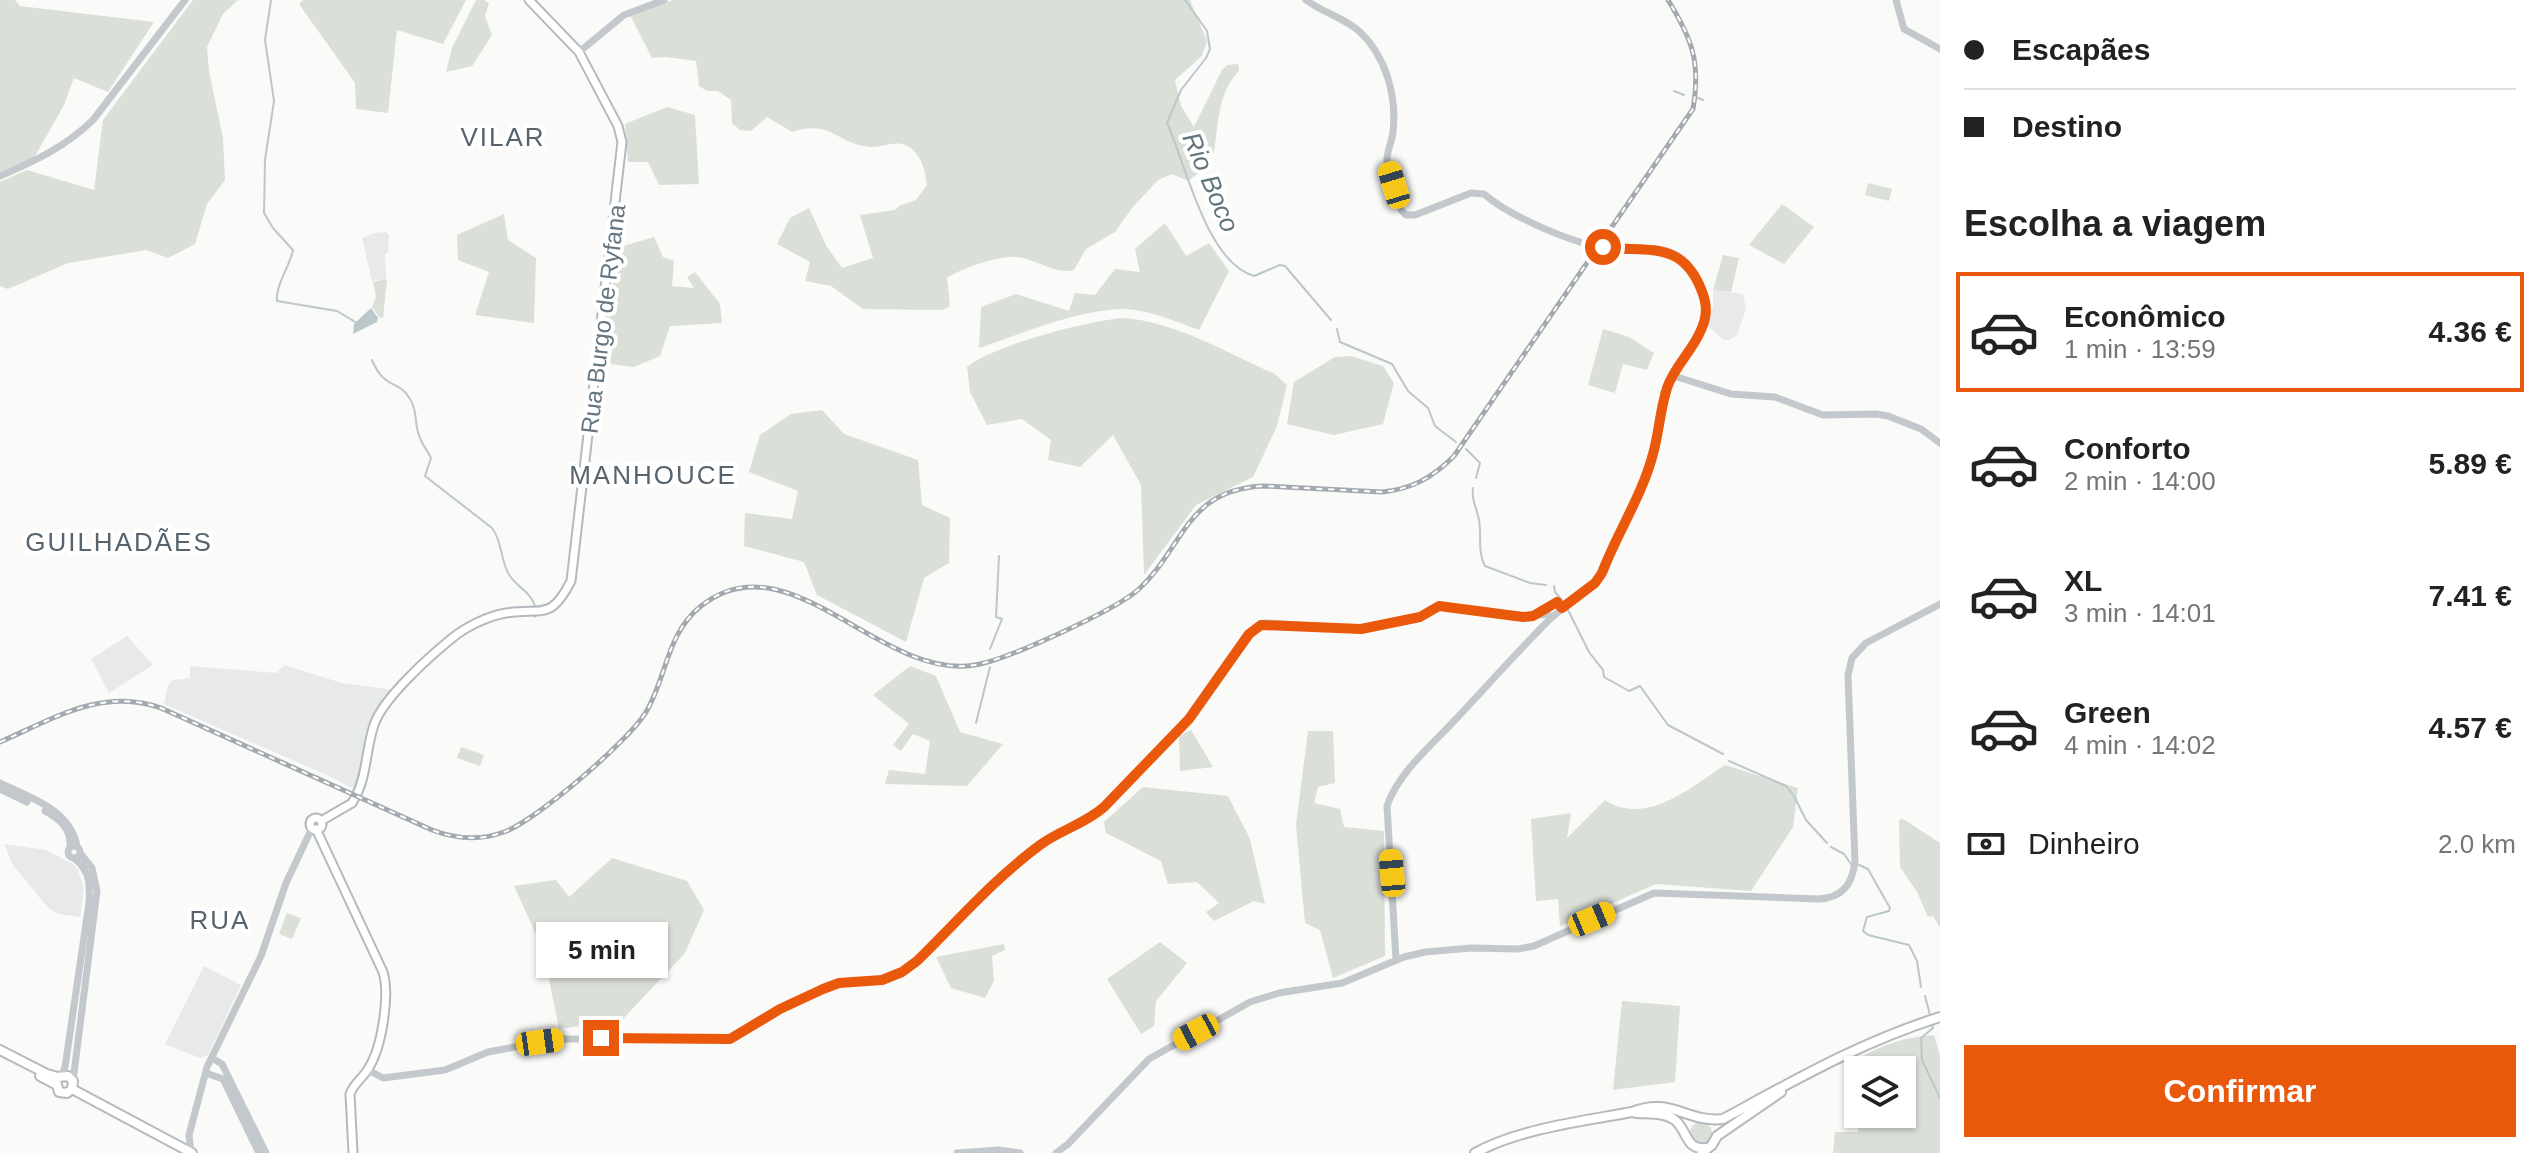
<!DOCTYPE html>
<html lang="pt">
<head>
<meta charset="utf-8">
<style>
	:root { --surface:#fff; --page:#f6f6f6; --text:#222; --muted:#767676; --line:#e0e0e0; --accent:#ea580c }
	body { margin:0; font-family:Arial,sans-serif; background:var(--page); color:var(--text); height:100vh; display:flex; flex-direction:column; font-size:30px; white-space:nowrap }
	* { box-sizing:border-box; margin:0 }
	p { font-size:26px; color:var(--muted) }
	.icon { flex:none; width:44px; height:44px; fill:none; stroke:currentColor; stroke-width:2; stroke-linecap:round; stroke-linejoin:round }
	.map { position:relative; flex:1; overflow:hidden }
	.side { display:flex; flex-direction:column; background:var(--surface); width:600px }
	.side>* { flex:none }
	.top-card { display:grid; align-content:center; height:176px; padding:0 24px; background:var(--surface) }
	.tools { position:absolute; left:1844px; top:1056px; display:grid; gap:16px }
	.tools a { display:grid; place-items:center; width:72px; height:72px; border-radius:0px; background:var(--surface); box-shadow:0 2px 6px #0004; font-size:40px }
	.end { position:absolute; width:36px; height:36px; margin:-18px; border:10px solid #ea580c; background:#fff; box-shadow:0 0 0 4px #fff }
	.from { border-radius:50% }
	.bubble { position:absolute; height:56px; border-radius:0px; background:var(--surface); box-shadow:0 2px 6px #0004; font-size:26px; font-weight:800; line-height:56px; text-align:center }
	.car { position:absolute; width:24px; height:48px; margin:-24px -12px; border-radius:10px; box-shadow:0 0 6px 2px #0007; background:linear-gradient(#f5c518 24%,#345 0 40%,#f5c518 0 76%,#345 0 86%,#f5c518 0) }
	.top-card b { display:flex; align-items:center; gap:28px; height:76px; font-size:30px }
	.top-card b+b { border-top:2px solid var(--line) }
	.top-card i { width:20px; height:20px; background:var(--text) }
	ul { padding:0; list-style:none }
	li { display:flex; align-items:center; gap:24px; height:120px; margin:0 16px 12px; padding:0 8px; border:4px solid transparent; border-radius:0px }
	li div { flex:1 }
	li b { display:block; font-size:30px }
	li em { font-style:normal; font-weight:800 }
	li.selected { border-color:var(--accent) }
	li>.icon { width:72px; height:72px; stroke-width:1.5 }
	h2 { padding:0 24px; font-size:36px; line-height:96px }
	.pay { display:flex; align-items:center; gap:20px; height:88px; padding:0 24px; font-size:30px }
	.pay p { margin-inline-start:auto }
	.primary-button { display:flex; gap:16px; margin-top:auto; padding:16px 24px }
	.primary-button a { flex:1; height:92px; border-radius:0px; background:var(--accent); color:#fff; font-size:32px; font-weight:800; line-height:92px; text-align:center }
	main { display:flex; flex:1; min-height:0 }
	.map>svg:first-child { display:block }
</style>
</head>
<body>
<main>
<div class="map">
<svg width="1940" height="1153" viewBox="0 0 1940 1153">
	<rect width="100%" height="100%" fill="#fafaf8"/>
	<path fill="#e8e9e9" d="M386,232L389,235L388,253L385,254L386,279L372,281L362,238L374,233Z
		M1713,290L1743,294L1746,309L1737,335L1730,340H1724L1707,326L1713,306Z
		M127,636L153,665L109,693L91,659Z
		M284,665L342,683L395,690L381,703L371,721L357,786L353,789L331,777L164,704L168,685L173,680L190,678V666L277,673Z
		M4,844L46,850L73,864L78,870L84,889L80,917L58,914L48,908L13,865Z
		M204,966L241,985L208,1055L200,1058L165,1044Z"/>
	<path fill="#dadfd7" d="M0,0H15L20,6L154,22L108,92L74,78L64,105L34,158L0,172Z
		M193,0H238L223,14L207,47L209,71L223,138L225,180L207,204L195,244L168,258L146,250L68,263L8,289L0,286V182L27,170L94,190L103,120Z
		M303,0H466L443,44L397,30L388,113L356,109L355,83L299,4Z
		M476,0H484L489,3L485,16L492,35L472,66L446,72L452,48Z
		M673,0H1190L1207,41L1202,56L1175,80L1181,106L1194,127L1222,70L1227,65L1238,64L1239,71C1218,91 1218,126 1214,153L1203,159L1200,172L1188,181L1172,174L1158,180L1132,208L1115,232L1086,249L1074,270C1052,275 1035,257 1013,257C995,257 962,268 947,278L950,306L943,310L863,309L831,286L805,281L810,262L777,244L790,218L809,208L827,247L842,268L873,258L860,215L895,210L899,206L916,200L927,185C925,172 923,160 913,150C899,137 885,148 870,147C836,144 832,119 792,132L767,117L751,131L740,130L732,123L731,100L718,91H707L699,86L696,61L666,57L652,58L630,15Z
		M667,107L695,115L699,184L659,185L648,162H628L625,124Z
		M1868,183L1892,189L1889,201L1865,195Z
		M1782,204L1814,227L1784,264L1749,245Z
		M504,214L508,240L536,258L534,323L475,315L489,272L458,260L457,235Z
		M1165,223L1186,256L1209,243L1229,271L1199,330C1178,322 1143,308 1121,309C1073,311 1024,333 979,348L981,307L1016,294L1069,311L1075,293L1095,295L1115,269L1140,272L1135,249Z
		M654,237L663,257L674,261L672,286L694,288L687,277L695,272L720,304L722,323L670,326L660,356L634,367L603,363L617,248Z
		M1723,255L1739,258L1731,292L1713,290Z
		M387,279L383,318L379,317L372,307L376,296L373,282Z
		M1124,318C1176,322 1227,353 1275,374L1287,385L1277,426L1253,477L1196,505L1144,575L1141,485L1113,435L1080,467L1048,460L1051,440L1022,419L987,425L970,392L967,367C991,346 1090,320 1124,318Z
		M1603,329L1629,337L1654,353L1647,370L1623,364L1615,393L1588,385Z
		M1351,356L1383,366L1394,383L1383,424L1334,435L1287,424L1294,382L1335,357Z
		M822,410L844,434L918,460L922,505L950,518L949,563L924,578L906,642L817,595L804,562L744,546L745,513L792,519L798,491L749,472L760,435L791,414Z
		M910,666L936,676L960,732L1003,744L967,786L885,784L889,770L925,774L930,741L913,734L901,751L893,745L909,724L873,695Z
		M1191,730L1213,767L1180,771L1179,736Z
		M1333,731L1335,783L1318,787L1314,803L1340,809L1344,827L1384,831L1385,956L1333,978L1320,930L1305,923L1296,825L1308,731Z
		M461,747L484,755L480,766L457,758Z
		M1725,765L1798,788L1793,827L1751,891L1656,884L1560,926L1558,899L1536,901L1531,819L1571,813L1567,838L1605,800C1646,827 1691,787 1725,765Z
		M1143,787L1228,796L1250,839L1265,904L1254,901L1214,921L1206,912L1219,903L1197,882L1168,884L1161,861L1106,833L1104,822Z
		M1903,819L1940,843V928L1933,916L1928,917L1917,892L1900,867L1899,820Z
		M612,858L687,881L704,910L685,953L622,1020L559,1029L543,949L514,886L556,880L569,897Z
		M287,913L301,918L292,939L279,934Z
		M1160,942L1187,963L1156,1001L1154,1026L1141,1034L1107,979Z
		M1004,944L1005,950L992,956L994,981L985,998L951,988L936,957Z
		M1622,1001L1680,1006L1675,1082L1613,1090Z
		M1934,1035L1940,1056V1153H1833L1835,1132H1858L1859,1114H1902V1070H1862L1863,1056C1886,1043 1907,1037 1934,1035Z
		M1690 1133a11 11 0 1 1 22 0a11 11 0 1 1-22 0Z"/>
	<path fill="#bbc7cb" d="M371,308L378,318L377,322L353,334L354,324Z"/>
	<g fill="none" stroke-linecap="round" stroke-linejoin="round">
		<path stroke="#bbc7cb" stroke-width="2" d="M271,0L265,40L274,101L265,160L264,213L273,228L293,250C290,266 275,286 277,301L337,311L357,323
			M1185,0L1207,31L1210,49L1206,58L1181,90L1167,123C1186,164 1206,262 1254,276L1280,265L1285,266L1331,320
			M1674,91L1684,95
			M1698,98L1703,100
			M1337,329L1340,342L1392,364L1408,391L1428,408L1435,426L1456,442
			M372,360C385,391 399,379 410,399C418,411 414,423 419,435C421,443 427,450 431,458L425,476L492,528C503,542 500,562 510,576C518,588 530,591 535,606
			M1466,449L1480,463L1476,478
			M1473,488C1471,501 1477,508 1479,520C1482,536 1477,552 1485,566L1530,583L1546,585
			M1554,586L1555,592L1562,600
			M1568,610L1589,652L1603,670L1604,677L1629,691L1640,686L1668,725L1723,754
			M535,616V617
			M990,649L1002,619L996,617L999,556
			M976,723L990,667
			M1729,761L1786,786L1794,796L1806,820L1827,843
			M1831,847L1844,854L1851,864
			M1859,865L1868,869L1890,908L1889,911L1867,917L1863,931L1868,935L1909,945L1917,961L1921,987
			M1925,996L1930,1015
			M1932,1025L1933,1028L1921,1038L1922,1060L1940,1098"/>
		<defs>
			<path id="secondary" d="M310 824a6 6 0 1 1 12 0a6 6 0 1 1-12 0Z
				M321,821L352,803L356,796C367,775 366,748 374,725C383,698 429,657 451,639C465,627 488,616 506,613C542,607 550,622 571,581L622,142L618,126L579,52L529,0
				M316,829L383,972C390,995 382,1048 368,1069C362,1079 354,1083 350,1094L353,1153"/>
			<path id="primary" d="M0,1050L47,1074L58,1077L68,1076L73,1081L72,1089
				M40,1076L55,1084
				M56,1081L59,1092L67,1093L72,1089
				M72,1089L192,1153
				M1636,1113C1649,1114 1664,1112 1675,1120C1688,1131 1685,1150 1706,1148
				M1475,1153C1518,1129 1583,1121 1632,1112C1671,1096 1687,1123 1723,1119C1795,1080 1861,1042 1940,1017
				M1702,1153L1712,1145L1717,1136L1781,1092"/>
		</defs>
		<use href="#secondary" stroke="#b3babf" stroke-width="11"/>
		<use href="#primary" stroke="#b5babe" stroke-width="12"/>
		<path stroke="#c3c8cc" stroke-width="7" d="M1306,0C1323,13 1343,17 1359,31C1386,56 1397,96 1393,132C1392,142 1386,153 1387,162C1388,177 1397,195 1401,210L1406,215H1415L1471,193L1484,194C1509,216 1572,243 1605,248C1628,251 1664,242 1682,259C1691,267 1698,279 1702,290C1717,330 1679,353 1667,388C1660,409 1659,432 1654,453C1646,486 1627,517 1613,548C1608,559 1604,572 1597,581C1584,595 1564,606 1550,619C1517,652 1486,687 1454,721C1431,746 1398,773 1387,806L1396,960
			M1896,0L1904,29L1940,49
			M579,52L624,15L664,0
			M0,176C35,161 65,147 93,120L185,0
			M1674,376L1731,394L1775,397L1823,415L1876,414L1888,416L1921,429L1940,443
			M1539,613L1557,602L1562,608
			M0,783C30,798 70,809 77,846
			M2,790L27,802
			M45,811C59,818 71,829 70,845
			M68 852a6 6 0 1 1 12 0a6 6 0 1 1-12 0Z
			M212,1058L222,1064L266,1153
			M368,1070L383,1078L445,1070L488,1052L557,1039H730L780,1009L823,989L839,983L882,980L902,972L917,961C957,922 995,878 1040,845C1060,830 1085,824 1104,807L1189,719L1256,627L1266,623L1361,629L1420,617L1439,606L1523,617L1548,614
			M206,1073L223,1079L259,1153
			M62,1075L65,1067L89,903C90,885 90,871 75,859
			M73,1081L97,891L92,868L80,853
			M191,1153L189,1135L207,1067L261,956L286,883L312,828
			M957,1153L999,1150L1020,1153
			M1056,1153L1068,1144L1149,1059L1250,1002L1279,993L1342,983L1404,957L1425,952L1471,948L1518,949L1534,946L1654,893L1818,899C1842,898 1852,885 1855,862L1848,675L1852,658L1866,643L1940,604"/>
		<use href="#secondary" stroke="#fff" stroke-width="7"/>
		<use href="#primary" stroke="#fff" stroke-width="8"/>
		<defs>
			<path id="rail" d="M0,742C53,719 102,687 161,708L432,830C456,839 480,841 504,832C534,822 629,741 646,712C667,677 666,634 701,606C789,536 880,681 975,665C1007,660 1116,610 1139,589C1185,546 1186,489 1264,486L1382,492C1412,489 1432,478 1454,456L1693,109C1701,62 1692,39 1668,0"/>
		</defs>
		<use href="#rail" stroke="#a2aab0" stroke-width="5"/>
		<use href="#rail" stroke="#fff" stroke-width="2" stroke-dasharray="6" stroke-linecap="butt"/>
	</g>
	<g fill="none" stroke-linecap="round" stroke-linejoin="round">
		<path stroke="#ea580c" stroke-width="10" d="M601,1038L730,1039L780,1009L823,989L839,983L882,980L902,972L917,961C957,922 995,878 1040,845C1060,830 1085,824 1104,807L1189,719L1249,634L1261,625L1361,629L1420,617L1439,606L1523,617L1533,616L1557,602L1562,608L1595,583L1602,573C1617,533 1642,496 1653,454C1659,433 1660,410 1667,388C1674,367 1693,350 1701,330C1708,315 1707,303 1701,289C1681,239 1646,253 1603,247"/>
	</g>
	<g text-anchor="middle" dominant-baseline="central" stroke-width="8" stroke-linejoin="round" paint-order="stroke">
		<g font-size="24" fill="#657683" stroke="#fff">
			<text transform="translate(603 319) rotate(-83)">Rua Burgo de Ryfana</text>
		</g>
		<g font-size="26" letter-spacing="2" fill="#57646e" stroke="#fff">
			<text x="503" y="137">VILAR</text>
			<text x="653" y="475">MANHOUCE</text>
			<text x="119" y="542">GUILHADÃES</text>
			<text x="220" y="920">RUA</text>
		</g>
		<g font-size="26" font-style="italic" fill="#60757c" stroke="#fff">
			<text transform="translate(1211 182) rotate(67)">Rio Boco</text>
		</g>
	</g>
</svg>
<div class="tools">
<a><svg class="icon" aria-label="layers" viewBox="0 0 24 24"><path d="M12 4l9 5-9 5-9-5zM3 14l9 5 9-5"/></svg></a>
</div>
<i class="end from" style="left:1603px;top:247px"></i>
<i class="end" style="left:601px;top:1038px"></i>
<div class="bubble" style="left:536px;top:922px;width:132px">5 min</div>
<i class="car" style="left:1394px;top:185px;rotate:343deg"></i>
<i class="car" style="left:1392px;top:873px;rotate:355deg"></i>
<i class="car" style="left:1592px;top:919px;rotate:67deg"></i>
<i class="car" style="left:1196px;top:1032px;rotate:242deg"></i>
<i class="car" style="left:540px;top:1042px;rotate:82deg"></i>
</div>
<section class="side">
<div class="top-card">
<b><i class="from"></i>Escapães</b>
<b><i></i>Destino</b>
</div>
<h2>Escolha a viagem</h2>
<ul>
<li class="selected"><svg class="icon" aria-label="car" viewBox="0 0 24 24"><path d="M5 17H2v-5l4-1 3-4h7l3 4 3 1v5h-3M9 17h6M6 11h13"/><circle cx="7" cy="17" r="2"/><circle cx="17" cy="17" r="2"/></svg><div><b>Econômico</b><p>1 min · 13:59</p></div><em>4.36 €</em></li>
<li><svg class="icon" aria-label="car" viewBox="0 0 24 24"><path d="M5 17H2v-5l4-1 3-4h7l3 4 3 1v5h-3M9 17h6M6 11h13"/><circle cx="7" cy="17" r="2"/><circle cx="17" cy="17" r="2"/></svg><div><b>Conforto</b><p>2 min · 14:00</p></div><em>5.89 €</em></li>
<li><svg class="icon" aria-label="car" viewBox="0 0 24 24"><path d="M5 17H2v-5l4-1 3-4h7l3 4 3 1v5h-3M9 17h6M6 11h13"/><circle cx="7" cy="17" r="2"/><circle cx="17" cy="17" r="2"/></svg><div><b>XL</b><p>3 min · 14:01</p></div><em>7.41 €</em></li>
<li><svg class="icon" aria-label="car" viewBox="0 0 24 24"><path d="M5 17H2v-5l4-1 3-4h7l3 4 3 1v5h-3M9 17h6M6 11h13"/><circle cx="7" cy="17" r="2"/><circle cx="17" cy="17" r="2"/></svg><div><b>Green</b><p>4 min · 14:02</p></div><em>4.57 €</em></li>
</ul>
<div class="pay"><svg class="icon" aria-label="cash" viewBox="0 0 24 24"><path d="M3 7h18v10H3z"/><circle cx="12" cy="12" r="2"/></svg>Dinheiro<p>2.0 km</p></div>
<div class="primary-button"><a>Confirmar</a></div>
</section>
</main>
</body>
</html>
